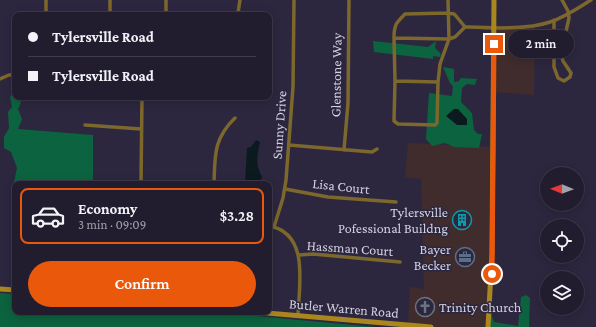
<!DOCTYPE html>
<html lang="en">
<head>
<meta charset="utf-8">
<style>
	:root { --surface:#211d2f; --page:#2d2a3b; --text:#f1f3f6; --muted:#a2a2aa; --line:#3e3b4b; --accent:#ea580c }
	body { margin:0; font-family:"Crimson Pro",serif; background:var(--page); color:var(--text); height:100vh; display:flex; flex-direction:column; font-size:15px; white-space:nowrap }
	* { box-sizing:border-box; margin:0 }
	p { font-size:13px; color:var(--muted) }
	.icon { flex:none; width:22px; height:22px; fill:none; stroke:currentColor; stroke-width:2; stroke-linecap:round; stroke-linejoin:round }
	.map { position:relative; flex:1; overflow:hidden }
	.details { position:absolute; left:12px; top:181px; width:260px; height:134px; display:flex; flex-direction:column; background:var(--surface); border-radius:8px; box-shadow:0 2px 10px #0003,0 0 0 1px var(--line) }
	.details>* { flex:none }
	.top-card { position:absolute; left:12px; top:12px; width:260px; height:88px; border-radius:8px; box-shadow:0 2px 10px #0003,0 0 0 1px var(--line); display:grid; align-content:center; height:88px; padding:0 16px; background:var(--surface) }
	.needle { width:26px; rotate:271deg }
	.controls { position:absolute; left:540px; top:167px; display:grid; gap:8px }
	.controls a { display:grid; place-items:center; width:44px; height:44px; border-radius:50%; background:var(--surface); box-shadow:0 2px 10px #0003,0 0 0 1px var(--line); font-size:20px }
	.end { position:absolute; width:18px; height:18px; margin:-9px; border:5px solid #ea580c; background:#fff; box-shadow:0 0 0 2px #fff }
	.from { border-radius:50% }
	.bubble { position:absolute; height:28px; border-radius:14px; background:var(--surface); box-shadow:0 2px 10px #0003,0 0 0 1px var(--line); font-size:13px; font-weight:600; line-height:28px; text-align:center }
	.top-card b { display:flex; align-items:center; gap:14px; height:38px; font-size:15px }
	.top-card b+b { border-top:1px solid var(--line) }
	.top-card i { width:10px; height:10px; background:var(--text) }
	ul { padding:7px 0 0; list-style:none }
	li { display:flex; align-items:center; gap:12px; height:56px; margin:0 8px 6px; padding:0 8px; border:2px solid transparent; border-radius:8px }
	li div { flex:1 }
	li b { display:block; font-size:15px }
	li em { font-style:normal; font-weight:600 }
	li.active { border-color:var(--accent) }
	li>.icon { width:36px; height:36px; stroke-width:1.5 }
	.action { display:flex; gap:8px; margin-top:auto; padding:8px 16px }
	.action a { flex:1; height:46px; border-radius:24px; background:var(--accent); color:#fff; font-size:16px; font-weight:600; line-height:46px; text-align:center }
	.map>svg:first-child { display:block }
</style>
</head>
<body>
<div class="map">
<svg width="596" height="327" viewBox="0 0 596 327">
	<rect width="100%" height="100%" fill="#2c273f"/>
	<path fill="#402c2c" d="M535,26L534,95L493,92L494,27Z
		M408,143L493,147L488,327H431L408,325L410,287L424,289L421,179L405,177Z"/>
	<path fill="#0c633f" d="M373,41L428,47L436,41L435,48L441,54L440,57L433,56V59L374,52Z
		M443,67L454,69V82L459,81L461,78L477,79L475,85L467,84L462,88L461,102L472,113L474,130L478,134H482L479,148L454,147L445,143L432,146L426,139L429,93L452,96L453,86L450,83Z
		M15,91V97H19L21,103L18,109L22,119L18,129L93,135V182L91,184H15V191H12L17,168L11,152L4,148V137L9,128L8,112L12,107L10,97Z
		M0,293L15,294V312H212L375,327H0Z
		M526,295L530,298L529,327H488L490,310L494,322L518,326L521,297Z"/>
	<path fill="#0a1a1f" d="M454,109H458L467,119V125H457L446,116Z
		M256,140L260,142C257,156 255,164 262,177L259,184H245L247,148L251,147Z"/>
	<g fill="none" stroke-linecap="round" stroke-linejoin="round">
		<path stroke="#7c672d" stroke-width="3.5" d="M166,0V15
			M238,13L240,0
			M46,15V0
			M110,15V0
			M554,20V67L558,78L564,81L570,77L571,73L563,61L561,54L569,18L568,11L562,0
			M465,27L456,16L454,14L448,13L405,14C396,23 394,25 394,38L449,39L455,37L465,27C489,28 528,30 550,22C565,17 578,8 591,0
			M394,38L395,81L438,82L440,64L449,39L448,0
			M0,79L9,75H15
			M395,81L394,121L398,124L435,125L437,123L438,82
			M85,125L141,129
			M289,145L372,152L377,149
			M344,150L348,103L349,0
			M141,184L142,97
			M214,184C215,157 213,139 235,118
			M285,189L328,197L396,202
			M269,226C310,233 299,285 298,316
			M274,227L283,198L286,180L293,87L294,0
			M299,255L313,254L400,262"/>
		<path stroke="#aa871e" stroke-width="5" d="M0,289L15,290
			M255,312L431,327
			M488,327L492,253L494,0"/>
	</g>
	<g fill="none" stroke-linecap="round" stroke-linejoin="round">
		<path stroke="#ea580c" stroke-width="5" d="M492,274L494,44"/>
	</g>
	<defs>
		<symbol id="building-ring" viewBox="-11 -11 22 22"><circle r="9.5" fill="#2c273f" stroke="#0f9aa8" stroke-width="1.5"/><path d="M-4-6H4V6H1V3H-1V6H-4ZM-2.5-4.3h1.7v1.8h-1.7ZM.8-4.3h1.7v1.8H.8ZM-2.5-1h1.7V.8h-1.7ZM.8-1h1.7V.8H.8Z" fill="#0f9aa8"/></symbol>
		<symbol id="office-ring" viewBox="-11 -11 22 22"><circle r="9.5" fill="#2c273f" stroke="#5c6f8a" stroke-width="1.5"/><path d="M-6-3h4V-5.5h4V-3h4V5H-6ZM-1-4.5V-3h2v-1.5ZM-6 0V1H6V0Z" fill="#5c6f8a"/></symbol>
		<symbol id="church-ring" viewBox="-11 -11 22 22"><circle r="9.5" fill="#2c273f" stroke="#6b7280" stroke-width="1.5"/><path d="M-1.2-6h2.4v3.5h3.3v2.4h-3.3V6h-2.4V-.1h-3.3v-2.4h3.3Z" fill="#6b7280"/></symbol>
	</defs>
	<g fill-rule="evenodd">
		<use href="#building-ring" x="451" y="209" width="22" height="22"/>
		<use href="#office-ring" x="454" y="246" width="22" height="22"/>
		<use href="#church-ring" x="414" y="296" width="22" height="22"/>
	</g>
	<g text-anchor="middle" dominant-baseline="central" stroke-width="3" stroke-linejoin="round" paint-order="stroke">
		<g font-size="14" fill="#d3d1e1" stroke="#2c273f">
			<text transform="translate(336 75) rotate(-89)">Glenstone Way</text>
			<text transform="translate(279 125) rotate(-86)">Sunny Drive</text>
			<text transform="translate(341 186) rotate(6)">Lisa Court</text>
			<text transform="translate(350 248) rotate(4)">Hassman Court</text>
			<text transform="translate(344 308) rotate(5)">Butler Warren Road</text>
		</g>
		<g font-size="14" fill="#d3d1e1" stroke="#2c273f" text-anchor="end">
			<text x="448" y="212">Tylersville<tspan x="448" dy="16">Pofessional Buildng</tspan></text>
			<text x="451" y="249">Bayer<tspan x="451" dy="16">Becker</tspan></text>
			<text x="439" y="307" text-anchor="start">Trinity Church</text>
		</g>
	</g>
</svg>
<div class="controls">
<a><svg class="needle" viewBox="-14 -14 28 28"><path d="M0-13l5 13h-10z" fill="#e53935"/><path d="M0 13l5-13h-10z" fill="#a2a2aa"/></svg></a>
<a><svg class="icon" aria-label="locate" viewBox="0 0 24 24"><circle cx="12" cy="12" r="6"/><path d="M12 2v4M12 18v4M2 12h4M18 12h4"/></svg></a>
<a><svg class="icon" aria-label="layers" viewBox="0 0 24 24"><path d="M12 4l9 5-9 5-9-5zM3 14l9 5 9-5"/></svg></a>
</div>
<i class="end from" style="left:492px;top:274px"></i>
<i class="end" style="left:494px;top:44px"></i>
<div class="bubble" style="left:508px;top:30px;width:66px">2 min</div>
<div class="top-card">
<b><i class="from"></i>Tylersville Road</b>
<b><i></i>Tylersville Road</b>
</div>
<section class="details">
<ul>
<li class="active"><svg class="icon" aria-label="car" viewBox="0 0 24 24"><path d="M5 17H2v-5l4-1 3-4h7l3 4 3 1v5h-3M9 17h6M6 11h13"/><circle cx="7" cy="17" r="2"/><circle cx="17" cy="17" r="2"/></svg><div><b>Economy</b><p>3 min · 09:09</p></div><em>$3.28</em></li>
</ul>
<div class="action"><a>Confirm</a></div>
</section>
</div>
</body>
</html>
